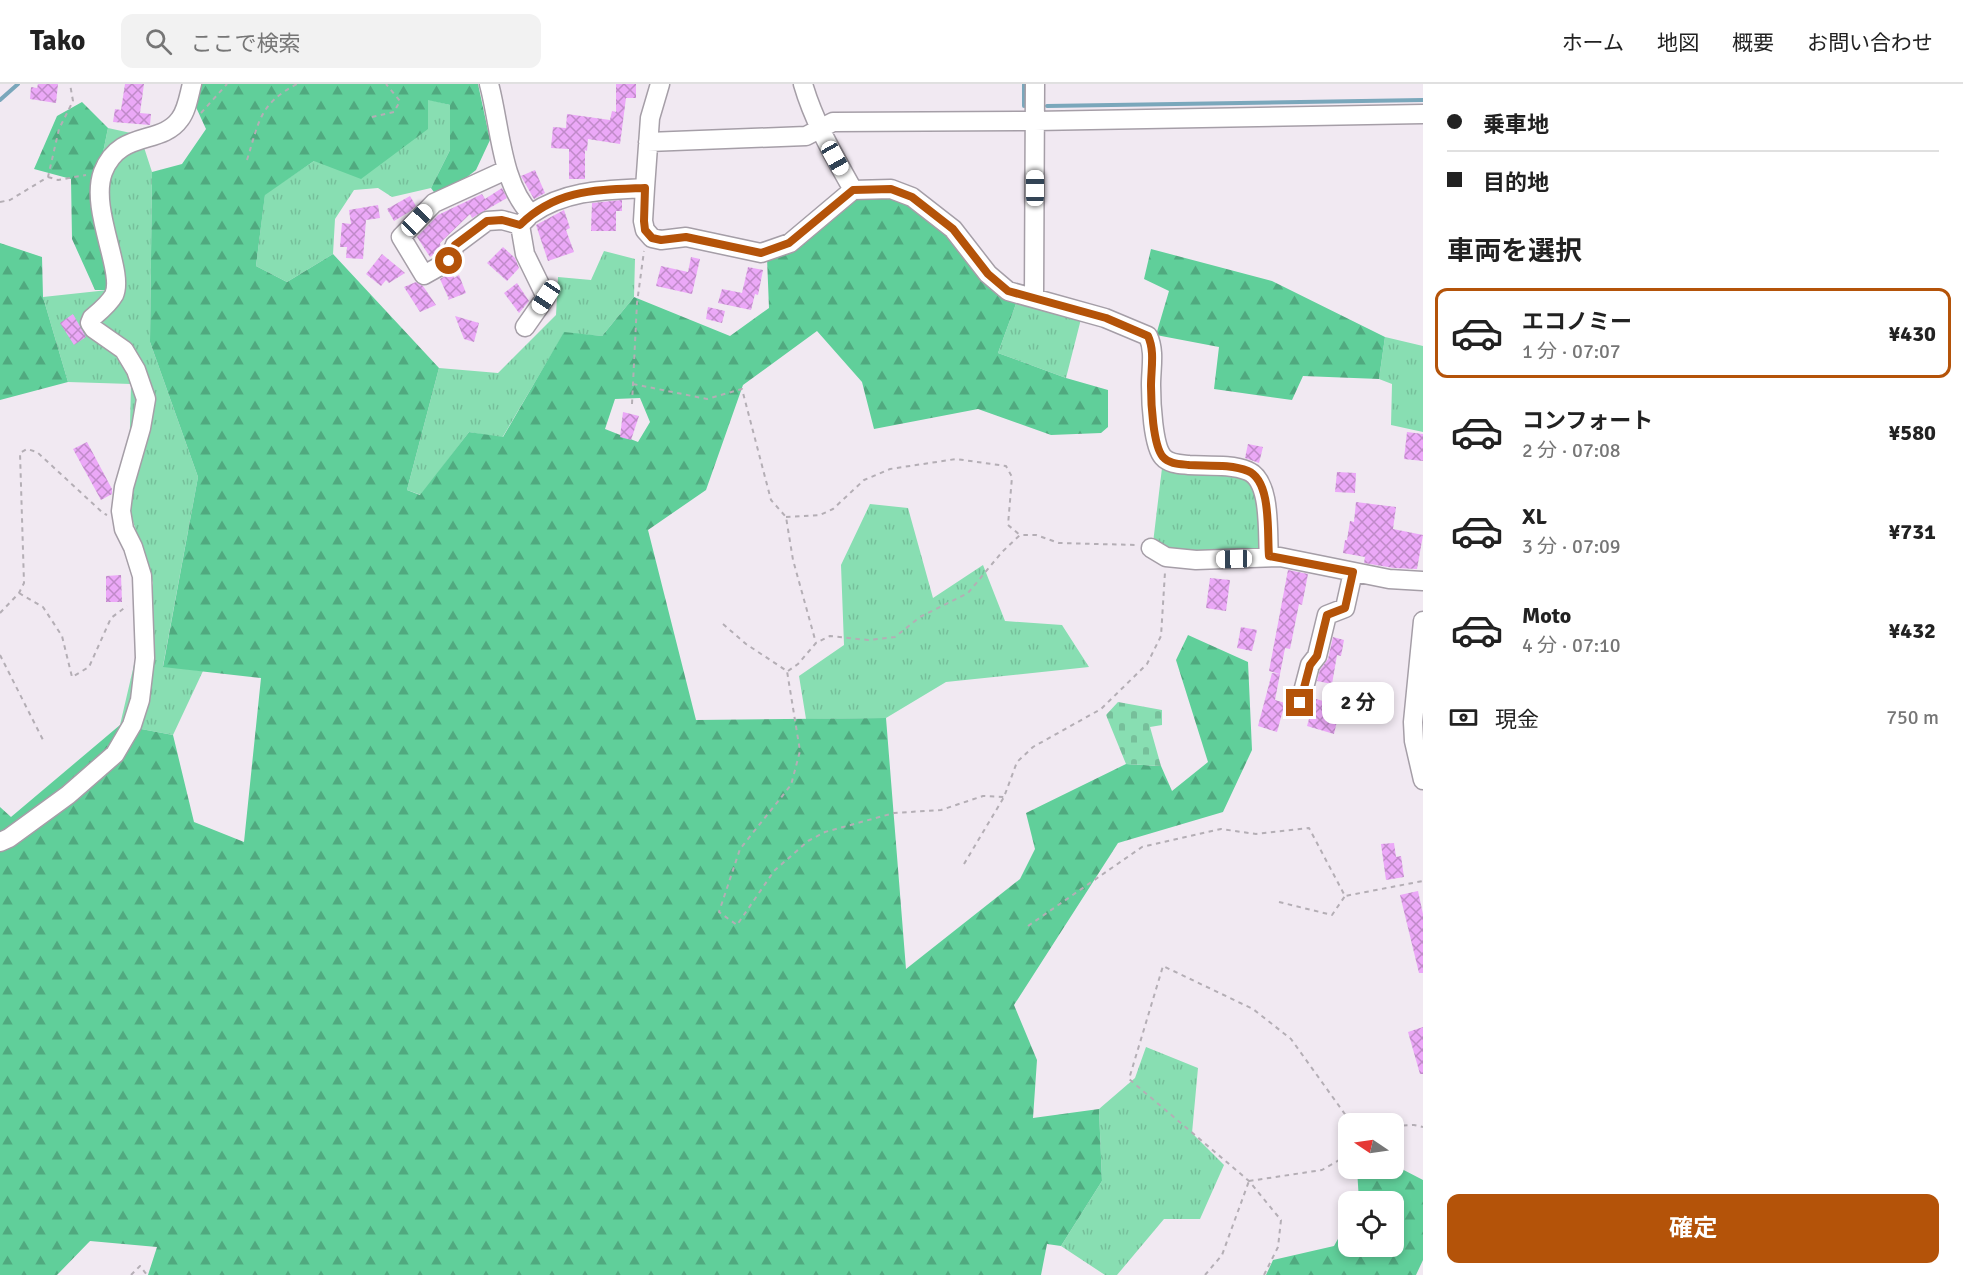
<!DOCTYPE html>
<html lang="ja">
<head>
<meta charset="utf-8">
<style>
	:root { --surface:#fff; --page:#f2f2f2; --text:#222; --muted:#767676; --line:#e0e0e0; --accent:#b45309 }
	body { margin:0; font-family:Signika,"Noto Sans JP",sans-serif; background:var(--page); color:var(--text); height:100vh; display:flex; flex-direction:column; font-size:22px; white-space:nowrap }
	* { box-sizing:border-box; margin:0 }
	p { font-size:20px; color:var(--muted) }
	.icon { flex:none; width:33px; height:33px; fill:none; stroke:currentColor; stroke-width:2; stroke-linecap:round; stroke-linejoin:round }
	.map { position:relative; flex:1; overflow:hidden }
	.panel { display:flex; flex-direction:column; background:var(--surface); width:540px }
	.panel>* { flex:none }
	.hud { display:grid; align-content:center; height:132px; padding:0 24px; background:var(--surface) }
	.needle { width:39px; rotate:283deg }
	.controls { position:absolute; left:1338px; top:1029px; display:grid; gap:12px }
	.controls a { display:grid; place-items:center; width:66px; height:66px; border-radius:12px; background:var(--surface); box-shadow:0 3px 9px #0003; font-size:30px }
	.end { position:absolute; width:27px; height:27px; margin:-14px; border:8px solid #b45309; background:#fff; box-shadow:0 0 0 3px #fff }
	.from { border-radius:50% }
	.bubble { position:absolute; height:42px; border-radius:12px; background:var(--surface); box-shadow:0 3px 9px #0003; font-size:20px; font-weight:700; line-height:42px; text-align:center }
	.car { position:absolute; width:18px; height:36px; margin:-18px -9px; border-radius:8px; box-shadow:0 0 4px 2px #0007; background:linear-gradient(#fff 24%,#345 0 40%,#fff 0 76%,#345 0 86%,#fff 0) }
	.hud b { display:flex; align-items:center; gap:21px; height:57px; font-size:22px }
	.hud b+b { border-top:2px solid var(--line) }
	.hud i { width:15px; height:15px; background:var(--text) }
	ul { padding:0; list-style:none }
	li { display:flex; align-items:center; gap:18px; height:90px; margin:0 12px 9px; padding:0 12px; border:3px solid transparent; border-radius:12px }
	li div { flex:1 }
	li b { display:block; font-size:22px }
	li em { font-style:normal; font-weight:700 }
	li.on { border-color:var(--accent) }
	li>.icon { width:54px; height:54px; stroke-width:1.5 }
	h2 { padding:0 24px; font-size:27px; line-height:72px }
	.pay { display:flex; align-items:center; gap:15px; height:66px; padding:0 24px; font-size:22px }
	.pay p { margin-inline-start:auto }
	.cta { display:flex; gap:12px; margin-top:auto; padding:12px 24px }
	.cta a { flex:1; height:69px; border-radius:12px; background:var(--accent); color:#fff; font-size:24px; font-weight:700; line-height:69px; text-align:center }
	header { display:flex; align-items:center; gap:36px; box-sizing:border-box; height:84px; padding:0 30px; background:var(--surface); border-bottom:2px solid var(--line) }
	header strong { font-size:28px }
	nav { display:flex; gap:33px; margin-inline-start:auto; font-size:21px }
	.search { width:420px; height:54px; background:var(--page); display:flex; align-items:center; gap:15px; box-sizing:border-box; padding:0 21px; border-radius:12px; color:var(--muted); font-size:22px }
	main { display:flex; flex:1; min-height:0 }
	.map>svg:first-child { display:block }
</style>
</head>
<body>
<header>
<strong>Tako</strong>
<div class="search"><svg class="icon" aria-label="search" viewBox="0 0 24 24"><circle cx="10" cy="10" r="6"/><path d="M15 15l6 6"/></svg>ここで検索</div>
<nav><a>ホーム</a><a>地図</a><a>概要</a><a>お問い合わせ</a></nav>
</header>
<main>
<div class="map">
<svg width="1423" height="1191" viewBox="0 0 1423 1191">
	<defs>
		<pattern id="grass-tufts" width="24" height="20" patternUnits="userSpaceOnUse" patternTransform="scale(1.5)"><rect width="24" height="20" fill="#88deb2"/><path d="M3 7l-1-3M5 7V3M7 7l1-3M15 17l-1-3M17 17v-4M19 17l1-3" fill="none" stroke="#76bf9a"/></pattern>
		<pattern id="forest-firs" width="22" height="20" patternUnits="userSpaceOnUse" patternTransform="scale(1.5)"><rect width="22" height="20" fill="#60cf9a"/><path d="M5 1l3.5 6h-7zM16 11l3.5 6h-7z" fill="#50a97f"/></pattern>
		<pattern id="cemetery-stones" width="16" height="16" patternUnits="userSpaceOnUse" patternTransform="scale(1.5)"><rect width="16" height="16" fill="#88deb2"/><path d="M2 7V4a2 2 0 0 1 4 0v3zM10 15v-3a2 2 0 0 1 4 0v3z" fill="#76bf9a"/></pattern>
		<pattern id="building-cross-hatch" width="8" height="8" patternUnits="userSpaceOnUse" patternTransform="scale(1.5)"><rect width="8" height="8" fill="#eba8f7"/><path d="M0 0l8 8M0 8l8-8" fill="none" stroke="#c08ac9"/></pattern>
	</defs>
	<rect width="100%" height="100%" fill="#f1e9f2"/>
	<path fill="url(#grass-tufts)" d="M427,15L450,21V66L431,104L392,113L378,104L354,106L335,135L333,170L287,198L256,182L265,110L314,77Z
		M108,44L140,51L152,88L150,258L198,393L163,582L203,587L173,651L120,641L153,499L128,422L131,300L68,298L43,213L108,206L96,103Z
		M604,167L635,175L634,213L602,252L564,249L502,354L469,348L421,411L407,406L439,284L498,289L556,231L558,193L591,196Z
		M1017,217L1081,235L1066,294L998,269Z
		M1385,253L1423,262V348L1391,341L1392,300L1379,295Z
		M1162,384L1241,390L1259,402L1264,470H1172L1153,459Z
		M870,420L908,424L933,514L983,481L1005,537L1062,541L1089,583L946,598L886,634L806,635L799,592L844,561L841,481Z
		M1146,963L1198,984L1192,1049L1224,1081L1200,1135H1164L1117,1191H1105L1061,1162L1102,1097L1099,1025L1135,994Z"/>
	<path fill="url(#forest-firs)" fill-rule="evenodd" d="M201,0H478L490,56L476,86L439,115L431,104L450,66V21L428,16V45L361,95L314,77L265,111L256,182L287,198L333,170L439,284L407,406L420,411L469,348L503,353L564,248L602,252L634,213L730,252L769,224L767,174L846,117L889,111L925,128L1017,217L998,269L1066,294L1108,306V343L1101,349L1051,351L978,325L874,345L862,298L817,247L743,301L706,406L648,446L696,636L886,634L906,885L1020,795L1035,765L1026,729L1126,680L1161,682L1172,707L1208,678L1176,576L1188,551L1248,578L1252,666L1223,728L1118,759L1014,921L1037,976L1033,1034L1099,1025L1102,1097L1061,1162L1047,1160L1041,1191H148L157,1163L90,1157L57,1191H0V723L11,733L120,641L173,651L194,738L244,758L261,594L163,583L198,393L150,258L152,88L182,80L206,45L195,21ZM640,314L650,338L638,358L605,345L615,315Z
		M82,18L108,44L96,103L108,206H95L72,155L71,95L34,85L57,32Z
		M0,159L42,173L43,213L68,298L0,316Z
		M1151,165L1272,197L1385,253L1379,295L1303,292L1292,316L1214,305L1219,263L1156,251L1169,207L1144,195Z
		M1394,1052L1396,1082L1423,1096V1176L1416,1191H1266L1273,1176L1334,1162L1348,1137V1162H1394V1118L1359,1117L1357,1085L1394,1084Z"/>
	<path fill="url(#cemetery-stones)" d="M1118,618L1162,626V641L1150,643L1161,682L1126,680L1106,631Z"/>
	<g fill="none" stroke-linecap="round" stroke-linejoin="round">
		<path stroke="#7aa7bb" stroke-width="4" d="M0,16L18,0
			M1024,22V0
			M1047,22L1423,16"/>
	</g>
	<path fill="url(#building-cross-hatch)" d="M38,0H58L56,19L30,15L31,3L37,4Z
		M125,0H144L140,29L151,30L150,41L113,38L115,25L121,26Z
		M616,0H636V14H626L620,60L588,55L587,67L585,66V95H569V65L551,64L553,43L566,44L567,30L610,36L612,27L616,28Z
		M535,86L545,109L534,115L521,92Z
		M502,104L507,114L472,134L470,130L440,159L441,165L430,173L417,153L438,131L482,110L485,115Z
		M410,112L416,122L409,128L394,137L387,125Z
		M622,116V127H616V147H591L592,119Z
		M378,121L380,134L366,136L363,175L346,174L347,163H340L342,139L351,140L349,126Z
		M564,126L570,144L566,146L574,168L548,177L536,141Z
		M503,163L515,174L519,184L507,197L487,179Z
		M382,170L405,189L389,199L386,196L381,202L366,190Z
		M691,173L700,175L692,210L656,202L661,182L688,188Z
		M748,183L763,186L758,211L755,210L751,226L718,219L722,205L742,209Z
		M452,188L454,194L459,191L466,209L448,216L449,212L448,213L440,195Z
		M416,198L423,202L436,221L420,228L404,203Z
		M517,199L529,217L519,229L504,209Z
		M708,223L725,227L722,239L706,235Z
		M73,230L86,253L74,261L60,239Z
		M455,232L479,239L474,258L464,255Z
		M623,328L639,332L631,356L620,353Z
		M1407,348L1423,350V377L1404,375Z
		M87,358L112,405V410L101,416L73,365Z
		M1248,360L1263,363L1259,379L1245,374Z
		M1337,388L1356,389L1355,409L1335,408Z
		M1356,418L1396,423L1393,445L1423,451L1417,485L1394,484L1364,479L1365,473L1343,469L1345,456H1347L1350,437L1354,438Z
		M1288,486L1308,490L1302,521L1299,520L1290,565L1285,564L1280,590L1269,587Z
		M121,491L122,518H106V492Z
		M1210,494L1230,496L1226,527L1206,524Z
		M1241,543L1257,546L1252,567L1237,564Z
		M1333,553L1344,556L1341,572L1337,571L1332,600L1317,597L1320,586L1328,575Z
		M1272,589L1280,590L1275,616L1285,619L1277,648L1258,642Z
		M1313,614L1333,620L1329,634L1337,637L1334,650L1307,642L1311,628L1308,627Z
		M1394,759L1396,773L1401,772L1404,793L1386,796L1381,760Z
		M1418,807L1423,830V889H1419L1400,811Z
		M1423,943V990H1420L1408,948Z"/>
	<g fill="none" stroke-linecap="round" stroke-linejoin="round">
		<defs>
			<path id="minor" d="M489,0C500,40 501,100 531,130C566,106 604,106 645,104
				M660,0L650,34L645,104L643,137L645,146L652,154L661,156L686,153L761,169L790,159L853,106L891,105L912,113L953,145L988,190L1008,207L1105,234L1148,252C1155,267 1151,284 1151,301C1151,318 1153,362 1163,373C1169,380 1180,380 1189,381C1207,382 1231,380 1248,387C1272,397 1267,450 1269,473
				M803,0C814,38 834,72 853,106
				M648,58L806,52L833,38L1035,37L1423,30
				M506,86L434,119L401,153L424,191L449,177L455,161L487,137L502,136L520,141
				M1034,214L1035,0
				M525,243L546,213L525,170L520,141L528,133
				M1151,464L1166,473L1196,476L1280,473L1389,495L1423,497
				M1423,537L1413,638L1414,657L1423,696
				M1300,619L1310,581L1317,572L1327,531L1345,524L1353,488
				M0,758L9,754L68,711L115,670L132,641L140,616L145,574L142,492L133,463L124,445L121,427L124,403L141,344L146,315L136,286L124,266L94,245L90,239L92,234C99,228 109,220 114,211C125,188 89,125 103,88C120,45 161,62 180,35C187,26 189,11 192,0"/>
		</defs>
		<use href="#minor" stroke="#a59ea7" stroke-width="21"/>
		<path stroke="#b4aeb5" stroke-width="2" stroke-dasharray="4.5 4.5" stroke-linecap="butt" d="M201,29L227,0
			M372,33L394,28L400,17L386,0
			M247,76C259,38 259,20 297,0
			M48,93L58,96L86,91
			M0,118L10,116L48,93L59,45L73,17L70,0
			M633,300L707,315L742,305L771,416L786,433L793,476L816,559
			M632,320L637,219L644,167
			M786,433L820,431L833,425L864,396L890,385L956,375L1006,382L1012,393L1008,441L1020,451
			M19,509L43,523L62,552L72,593L89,583L111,534L127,522
			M0,529L19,509L24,499L20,369L27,365L37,368L103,429L107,431
			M723,540L746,560L787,587L800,667L791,701L740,765L719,828L737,841L774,787L808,757L825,748L894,729L941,726L983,712L1004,713
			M0,571L43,656
			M788,587L798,580L816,559L830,552L868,556L895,553L920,533L968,509L1002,468L1020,451H1036L1059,459L1137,461
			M964,780L1004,713L1017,678L1033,663L1101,625L1147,580L1161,552L1165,488
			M1279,818L1332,831L1345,812
			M1028,842L1142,763L1221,745L1256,750L1309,744L1345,812L1423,797
			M1394,1042L1414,1041L1423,1043
			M1249,1097L1322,1086L1348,1071
			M131,1191L140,1182L147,1191
			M1205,1191L1222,1171L1249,1097
			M1264,1191L1278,1163L1281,1136L1249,1097L1129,995L1163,882L1253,925L1291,955L1352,1040"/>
		<use href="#minor" stroke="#fff" stroke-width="18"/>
	</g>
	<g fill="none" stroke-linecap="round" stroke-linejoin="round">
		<path stroke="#b45309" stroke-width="8" d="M449,177L455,161L487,137L502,136L520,141C557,105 596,106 645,104L644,137L645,146L652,154L661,156L686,153L761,169L789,159L853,106L891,105L912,113L953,145L988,190L1008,207L1106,234L1148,252C1155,267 1151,285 1151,302C1151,318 1153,362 1163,373C1169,380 1180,380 1189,381C1207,382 1231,380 1248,387C1272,397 1267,450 1269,472L1353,488L1345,524L1327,531L1317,572L1310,581L1300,619"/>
	</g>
</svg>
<div class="controls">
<a><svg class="needle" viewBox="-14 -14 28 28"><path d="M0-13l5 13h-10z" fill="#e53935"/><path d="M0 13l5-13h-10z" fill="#767676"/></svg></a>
<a><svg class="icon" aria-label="locate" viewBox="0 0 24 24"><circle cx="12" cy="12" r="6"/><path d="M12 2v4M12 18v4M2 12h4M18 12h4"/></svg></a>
</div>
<i class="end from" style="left:449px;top:177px"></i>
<i class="end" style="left:1300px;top:619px"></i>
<div class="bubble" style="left:1322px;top:598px;width:72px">2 分</div>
<i class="car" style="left:835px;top:74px;rotate:151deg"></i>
<i class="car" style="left:1035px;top:104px;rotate:0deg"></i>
<i class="car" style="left:417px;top:136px;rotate:44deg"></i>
<i class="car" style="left:546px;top:213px;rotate:214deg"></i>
<i class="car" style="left:1234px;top:475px;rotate:269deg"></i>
</div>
<section class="panel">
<div class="hud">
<b><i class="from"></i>乗車地</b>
<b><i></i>目的地</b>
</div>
<h2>車両を選択</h2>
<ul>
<li class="on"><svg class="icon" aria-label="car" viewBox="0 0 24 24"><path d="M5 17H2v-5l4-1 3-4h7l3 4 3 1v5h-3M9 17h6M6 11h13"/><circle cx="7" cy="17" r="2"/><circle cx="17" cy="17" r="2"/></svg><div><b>エコノミー</b><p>1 分 · 07:07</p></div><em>¥430</em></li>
<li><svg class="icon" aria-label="car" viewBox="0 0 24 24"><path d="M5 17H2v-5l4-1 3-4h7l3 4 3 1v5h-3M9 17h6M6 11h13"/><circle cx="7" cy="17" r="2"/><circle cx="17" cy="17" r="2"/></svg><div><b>コンフォート</b><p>2 分 · 07:08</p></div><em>¥580</em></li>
<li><svg class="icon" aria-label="car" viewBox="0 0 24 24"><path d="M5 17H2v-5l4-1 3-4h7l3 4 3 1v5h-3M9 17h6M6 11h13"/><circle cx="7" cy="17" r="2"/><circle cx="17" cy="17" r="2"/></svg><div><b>XL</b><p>3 分 · 07:09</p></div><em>¥731</em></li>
<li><svg class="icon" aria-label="car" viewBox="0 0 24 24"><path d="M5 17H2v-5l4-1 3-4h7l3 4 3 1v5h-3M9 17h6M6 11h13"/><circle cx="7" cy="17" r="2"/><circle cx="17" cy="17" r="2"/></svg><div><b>Moto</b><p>4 分 · 07:10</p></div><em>¥432</em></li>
</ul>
<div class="pay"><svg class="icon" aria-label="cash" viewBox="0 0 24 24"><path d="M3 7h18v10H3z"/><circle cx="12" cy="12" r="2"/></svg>現金<p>750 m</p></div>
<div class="cta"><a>確定</a></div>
</section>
</main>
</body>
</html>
